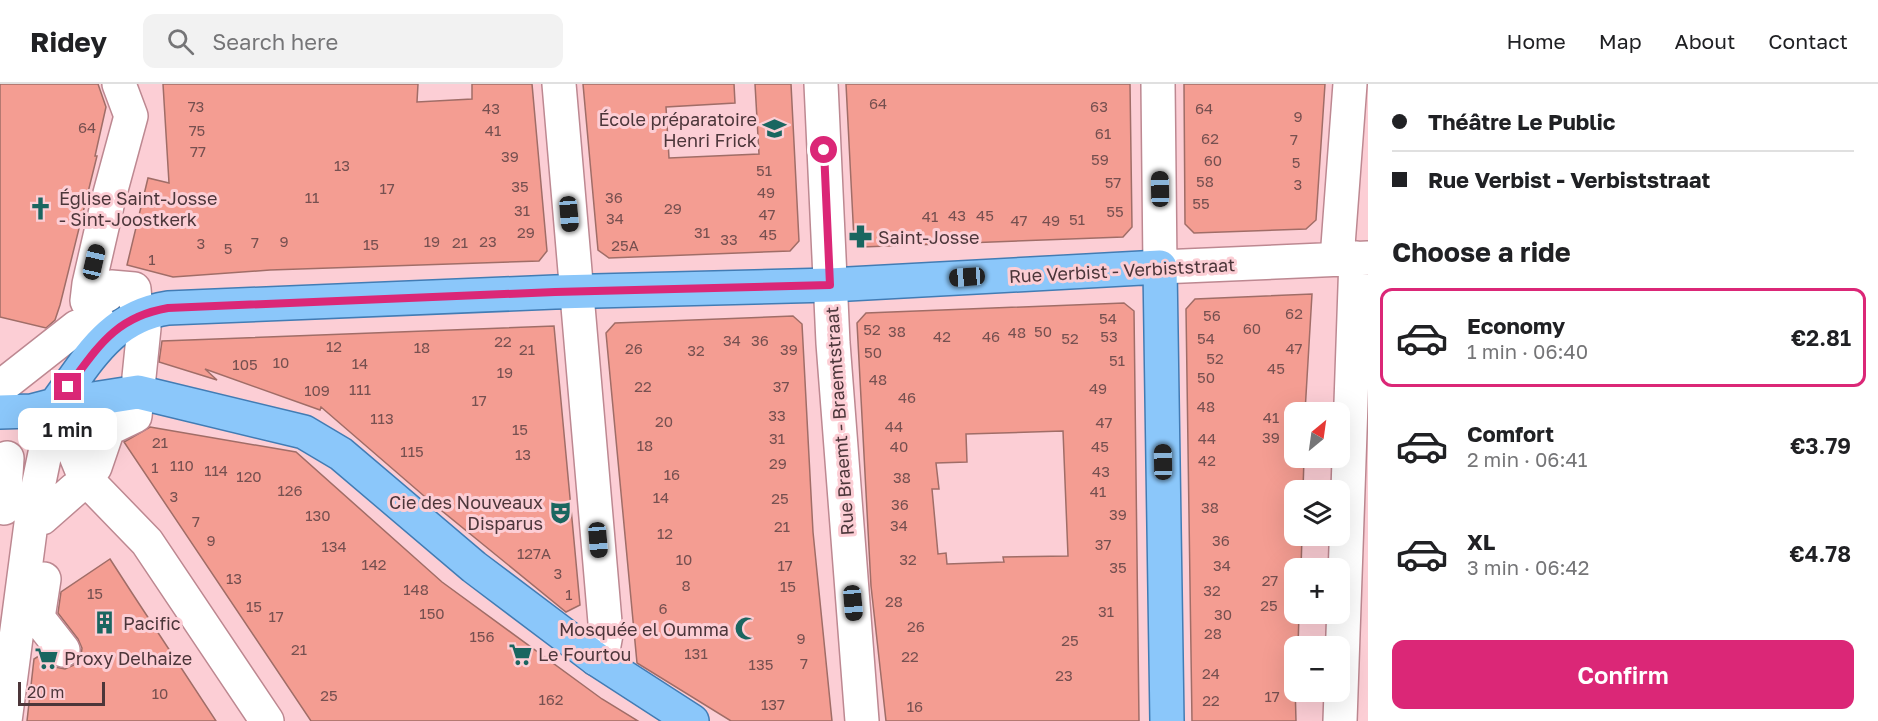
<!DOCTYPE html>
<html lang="en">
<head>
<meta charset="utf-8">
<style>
	:root { --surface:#fff; --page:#f2f2f2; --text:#202124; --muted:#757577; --line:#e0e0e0; --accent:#db2777 }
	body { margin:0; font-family:"Golos Text",sans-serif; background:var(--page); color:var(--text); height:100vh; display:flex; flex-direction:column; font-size:22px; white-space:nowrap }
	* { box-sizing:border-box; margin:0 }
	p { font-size:20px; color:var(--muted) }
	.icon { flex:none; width:33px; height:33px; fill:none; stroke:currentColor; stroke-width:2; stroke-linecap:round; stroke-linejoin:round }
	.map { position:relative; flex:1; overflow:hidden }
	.side { display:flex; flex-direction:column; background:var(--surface); width:510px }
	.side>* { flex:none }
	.hud { display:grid; align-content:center; height:132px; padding:0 24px; background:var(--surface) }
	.needle { width:39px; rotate:29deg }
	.buttons { position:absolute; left:1284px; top:318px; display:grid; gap:12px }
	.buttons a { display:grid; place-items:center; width:66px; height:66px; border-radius:12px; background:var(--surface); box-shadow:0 6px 24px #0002; font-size:30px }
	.scale { position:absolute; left:18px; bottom:15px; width:87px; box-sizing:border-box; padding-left:6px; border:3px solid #4c363a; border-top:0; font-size:16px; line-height:21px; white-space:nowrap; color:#4c363a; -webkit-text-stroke:4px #fcced5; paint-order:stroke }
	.end { position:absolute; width:27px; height:27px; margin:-14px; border:8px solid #db2777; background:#fff; box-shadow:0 0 0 3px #fff }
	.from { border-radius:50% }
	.bubble { position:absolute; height:42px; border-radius:12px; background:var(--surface); box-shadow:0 6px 24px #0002; font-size:20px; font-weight:600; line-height:42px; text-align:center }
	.car { position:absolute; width:18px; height:36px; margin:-18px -9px; border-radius:8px; box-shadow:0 0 4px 2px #0007; background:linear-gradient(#222 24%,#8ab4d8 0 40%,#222 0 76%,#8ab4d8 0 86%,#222 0) }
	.hud b { display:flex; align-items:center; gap:21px; height:57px; font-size:22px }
	.hud b+b { border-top:2px solid var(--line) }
	.hud i { width:15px; height:15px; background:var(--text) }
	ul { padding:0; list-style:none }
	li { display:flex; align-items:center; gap:18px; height:99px; margin:0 12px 9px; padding:0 12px; border:3px solid transparent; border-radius:12px }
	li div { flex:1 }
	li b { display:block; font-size:22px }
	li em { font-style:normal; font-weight:600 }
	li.current { border-color:var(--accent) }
	li>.icon { width:54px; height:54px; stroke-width:1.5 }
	h2 { padding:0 24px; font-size:27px; line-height:72px }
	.action { display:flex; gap:12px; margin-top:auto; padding:12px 24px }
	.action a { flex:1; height:69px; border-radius:12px; background:var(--accent); color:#fff; font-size:24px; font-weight:600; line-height:69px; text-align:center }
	header { display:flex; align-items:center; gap:36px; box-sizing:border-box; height:84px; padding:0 30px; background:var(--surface); border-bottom:2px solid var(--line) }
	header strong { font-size:28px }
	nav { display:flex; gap:33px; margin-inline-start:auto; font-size:21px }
	.search { width:420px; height:54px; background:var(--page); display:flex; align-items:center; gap:15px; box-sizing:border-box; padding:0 21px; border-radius:12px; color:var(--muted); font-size:22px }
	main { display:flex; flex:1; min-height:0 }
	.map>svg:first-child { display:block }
</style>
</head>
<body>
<header>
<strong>Ridey</strong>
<div class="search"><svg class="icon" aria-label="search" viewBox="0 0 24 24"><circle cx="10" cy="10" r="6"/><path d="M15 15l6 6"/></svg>Search here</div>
<nav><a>Home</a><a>Map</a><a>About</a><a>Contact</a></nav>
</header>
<main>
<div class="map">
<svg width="1368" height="637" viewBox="0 0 1368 637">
	<rect width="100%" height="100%" fill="#fcced5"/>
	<path fill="#f49d92" stroke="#a06d67" stroke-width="1.5" fill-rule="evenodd" d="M0,0H98L106,23L95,72H97L60,221L55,236L46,244L0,233Z
		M163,0H418L417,18L472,15V0H532L547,167L539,177L270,186L173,193L127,181L148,94L169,99Z
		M583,0H734L735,19L666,23L669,74L759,70L755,0H791L799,157L790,167L609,174L598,166Z
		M846,0H1130L1132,143L1123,153L862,163L854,156Z
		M1184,0H1325L1316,136L1306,145L1194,149L1185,140Z
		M1312,210L1305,328H1294V374H1304L1303,406H1294V452H1302L1301,484H1294V530H1299L1298,562H1294L1296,637H1192L1186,225L1195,215Z
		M1124,219L1134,227L1139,637H886L871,502L857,239L866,229ZM1063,347L1068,472L1003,473L1004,478L947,480L946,469L938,470L932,405H939L936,379L967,378L966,350Z
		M793,232L802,240L813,448L832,637H731L637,579L606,249L615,239Z
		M554,242L580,521L566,528L431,418L321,323L320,326L205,285L217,296L159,278L162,257Z
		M150,343L296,368L442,498L602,615L638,637H311L124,358Z
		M110,475L132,509L216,637H27L34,575L42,570L55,583L65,585L74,581L81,572L82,564L78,555L58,529L61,508Z"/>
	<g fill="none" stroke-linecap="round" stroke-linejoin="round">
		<defs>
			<path id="minor" d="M559,0L606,550L604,561L596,575
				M821,0L833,259L862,637
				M1158,0L1160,183L1368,174
				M1337,175L1350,0
				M107,211L111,203L134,205L135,216
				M107,252L87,217L89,200L109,113L131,32L119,0
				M139,293L144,244
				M7,298L77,243
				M55,321L85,394L147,458L267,637
				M95,383L108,345L135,332L136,323
				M4,424L7,374
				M42,434L75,405
				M44,495L38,534L63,566
				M5,637L32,432L55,321
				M1340,637L1356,174"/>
			<path id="major" d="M55,321C88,277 109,233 168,224L555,208L830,201L1160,183L1167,637
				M0,328L32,327L55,321L138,308L304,348L341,370L474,483L596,575L692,637"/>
		</defs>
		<use href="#minor" stroke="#bd8891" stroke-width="36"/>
		<use href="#major" stroke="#427cb4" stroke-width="36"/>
		<use href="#minor" stroke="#fff" stroke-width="33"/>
		<use href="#major" stroke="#8bc7fa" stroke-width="33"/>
	</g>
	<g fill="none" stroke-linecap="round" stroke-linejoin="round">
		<path stroke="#db2777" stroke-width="8" d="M68,303C98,263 115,233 168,224L555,208L830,201L824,66"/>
	</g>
	<defs>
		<symbol id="school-bare" viewBox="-9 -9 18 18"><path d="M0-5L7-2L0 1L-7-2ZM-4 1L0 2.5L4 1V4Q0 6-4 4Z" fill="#1a6660" stroke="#fcced5" stroke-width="2.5" paint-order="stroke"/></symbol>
		<symbol id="church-bare" viewBox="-9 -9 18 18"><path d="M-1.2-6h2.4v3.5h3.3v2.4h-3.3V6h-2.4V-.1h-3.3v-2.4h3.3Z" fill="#1a6660" stroke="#fcced5" stroke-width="2.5" paint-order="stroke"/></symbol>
		<symbol id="pharmacy-bare" viewBox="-9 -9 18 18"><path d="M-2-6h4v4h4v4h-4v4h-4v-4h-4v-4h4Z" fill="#1a6660" stroke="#fcced5" stroke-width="2.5" paint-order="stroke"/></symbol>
		<symbol id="theatre-bare" viewBox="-9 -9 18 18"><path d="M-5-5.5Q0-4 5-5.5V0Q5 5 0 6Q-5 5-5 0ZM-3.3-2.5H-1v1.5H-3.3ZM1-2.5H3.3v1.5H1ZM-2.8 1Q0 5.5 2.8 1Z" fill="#1a6660" stroke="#fcced5" stroke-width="2.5" paint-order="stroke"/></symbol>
		<symbol id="building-bare" viewBox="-9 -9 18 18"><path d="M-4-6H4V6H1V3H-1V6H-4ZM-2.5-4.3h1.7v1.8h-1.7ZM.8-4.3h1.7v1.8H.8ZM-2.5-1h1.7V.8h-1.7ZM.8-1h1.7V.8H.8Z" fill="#1a6660" stroke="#fcced5" stroke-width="2.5" paint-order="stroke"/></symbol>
		<symbol id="mosque-bare" viewBox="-9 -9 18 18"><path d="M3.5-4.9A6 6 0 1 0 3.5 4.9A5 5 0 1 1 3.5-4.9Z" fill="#1a6660" stroke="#fcced5" stroke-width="2.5" paint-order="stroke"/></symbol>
		<symbol id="supermarket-bare" viewBox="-9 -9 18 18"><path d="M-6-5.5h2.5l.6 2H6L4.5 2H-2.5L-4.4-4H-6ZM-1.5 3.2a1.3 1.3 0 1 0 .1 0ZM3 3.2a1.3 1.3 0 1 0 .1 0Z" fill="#1a6660" stroke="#fcced5" stroke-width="2.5" paint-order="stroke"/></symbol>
	</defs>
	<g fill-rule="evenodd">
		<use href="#school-bare" x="758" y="28" width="33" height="33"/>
		<use href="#church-bare" x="24" y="108" width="33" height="33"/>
		<use href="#pharmacy-bare" x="844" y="136" width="33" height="33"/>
		<use href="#theatre-bare" x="544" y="412" width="33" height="33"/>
		<use href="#building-bare" x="88" y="522" width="33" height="33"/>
		<use href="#mosque-bare" x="730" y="528" width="33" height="33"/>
		<use href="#supermarket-bare" x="504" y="554" width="33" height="33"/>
		<use href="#supermarket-bare" x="30" y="558" width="33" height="33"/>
	</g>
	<g text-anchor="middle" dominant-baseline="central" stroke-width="6" stroke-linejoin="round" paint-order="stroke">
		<g font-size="15" fill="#765050">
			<text x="878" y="19">64</text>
			<text x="196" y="22">73</text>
			<text x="1099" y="22">63</text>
			<text x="491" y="24">43</text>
			<text x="1204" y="24">64</text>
			<text x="1298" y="32">9</text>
			<text x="87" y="43">64</text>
			<text x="197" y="46">75</text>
			<text x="493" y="46">41</text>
			<text x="1103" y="49">61</text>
			<text x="1210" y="54">62</text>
			<text x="1294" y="55">7</text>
			<text x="198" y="67">77</text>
			<text x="510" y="72">39</text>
			<text x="1100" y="75">59</text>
			<text x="1213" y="76">60</text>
			<text x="1296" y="78">5</text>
			<text x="342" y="81">13</text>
			<text x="764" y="86">51</text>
			<text x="1205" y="97">58</text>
			<text x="1113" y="98">57</text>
			<text x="1298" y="100">3</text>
			<text x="520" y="102">35</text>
			<text x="387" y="104">17</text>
			<text x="766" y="108">49</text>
			<text x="312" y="113">11</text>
			<text x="614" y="113">36</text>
			<text x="1201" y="119">55</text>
			<text x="673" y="124">29</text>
			<text x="522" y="126">31</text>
			<text x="1115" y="127">55</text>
			<text x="767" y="130">47</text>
			<text x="957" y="131">43</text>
			<text x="985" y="131">45</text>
			<text x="930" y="132">41</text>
			<text x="615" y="134">34</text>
			<text x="1077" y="135">51</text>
			<text x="1019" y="136">47</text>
			<text x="1051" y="136">49</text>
			<text x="526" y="148">29</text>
			<text x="702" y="148">31</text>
			<text x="768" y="150">45</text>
			<text x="729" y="155">33</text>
			<text x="284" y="157">9</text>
			<text x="432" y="157">19</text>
			<text x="488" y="157">23</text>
			<text x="255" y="158">7</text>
			<text x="460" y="158">21</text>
			<text x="201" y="159">3</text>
			<text x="371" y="160">15</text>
			<text x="625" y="161">25A</text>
			<text x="228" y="164">5</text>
			<text x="152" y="175">1</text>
			<text x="1294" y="229">62</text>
			<text x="1212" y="231">56</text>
			<text x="1108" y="234">54</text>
			<text x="1252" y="244">60</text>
			<text x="872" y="245">52</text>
			<text x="897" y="247">38</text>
			<text x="1043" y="247">50</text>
			<text x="1017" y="248">48</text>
			<text x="942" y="252">42</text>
			<text x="991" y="252">46</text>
			<text x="1109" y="252">53</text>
			<text x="1070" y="254">52</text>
			<text x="1206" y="254">54</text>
			<text x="732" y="256">34</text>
			<text x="760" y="256">36</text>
			<text x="503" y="257">22</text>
			<text x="334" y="262">12</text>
			<text x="422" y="263">18</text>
			<text x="634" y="264">26</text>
			<text x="1294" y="264">47</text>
			<text x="527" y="265">21</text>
			<text x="789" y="265">39</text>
			<text x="696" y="266">32</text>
			<text x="873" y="268">50</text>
			<text x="1215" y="274">52</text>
			<text x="1117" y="276">51</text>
			<text x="281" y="278">10</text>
			<text x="360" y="279">14</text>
			<text x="245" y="280">105</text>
			<text x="1276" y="284">45</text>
			<text x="505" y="288">19</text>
			<text x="1206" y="293">50</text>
			<text x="878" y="295">48</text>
			<text x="643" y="302">22</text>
			<text x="781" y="302">37</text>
			<text x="1098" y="304">49</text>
			<text x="360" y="305">111</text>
			<text x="317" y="306">109</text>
			<text x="907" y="313">46</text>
			<text x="479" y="316">17</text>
			<text x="1206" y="322">48</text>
			<text x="777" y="331">33</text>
			<text x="1271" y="333">41</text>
			<text x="382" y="334">113</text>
			<text x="664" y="337">20</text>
			<text x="1104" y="338">47</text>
			<text x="894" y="342">44</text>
			<text x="520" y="345">15</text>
			<text x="1271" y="353">39</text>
			<text x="777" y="354">31</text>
			<text x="1207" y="354">44</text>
			<text x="160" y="358">21</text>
			<text x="645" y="361">18</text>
			<text x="899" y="362">40</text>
			<text x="1100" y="362">45</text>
			<text x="412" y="367">115</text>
			<text x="523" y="370">13</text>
			<text x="1207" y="376">42</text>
			<text x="778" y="379">29</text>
			<text x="182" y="381">110</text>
			<text x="155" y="383">1</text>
			<text x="216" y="386">114</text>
			<text x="1101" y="387">43</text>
			<text x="672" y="390">16</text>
			<text x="249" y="392">120</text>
			<text x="902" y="393">38</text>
			<text x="290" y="406">126</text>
			<text x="1098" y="407">41</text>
			<text x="174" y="412">3</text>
			<text x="661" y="413">14</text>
			<text x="780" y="414">25</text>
			<text x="900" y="420">36</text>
			<text x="1210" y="423">38</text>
			<text x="1118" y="430">39</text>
			<text x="318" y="431">130</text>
			<text x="196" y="437">7</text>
			<text x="899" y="441">34</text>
			<text x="782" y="442">21</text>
			<text x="665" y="449">12</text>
			<text x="211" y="456">9</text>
			<text x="1221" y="456">36</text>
			<text x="1103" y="460">37</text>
			<text x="334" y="462">134</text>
			<text x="534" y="469">127A</text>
			<text x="684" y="475">10</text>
			<text x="908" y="475">32</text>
			<text x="374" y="480">142</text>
			<text x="785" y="481">17</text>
			<text x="1222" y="481">34</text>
			<text x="1118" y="483">35</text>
			<text x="558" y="489">3</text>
			<text x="234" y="494">13</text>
			<text x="1270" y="496">27</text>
			<text x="686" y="501">8</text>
			<text x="788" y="502">15</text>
			<text x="416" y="505">148</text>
			<text x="1212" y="506">32</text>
			<text x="95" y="509">15</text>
			<text x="569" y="510">1</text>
			<text x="894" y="517">28</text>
			<text x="1269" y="521">25</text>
			<text x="254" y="522">15</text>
			<text x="663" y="524">6</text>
			<text x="1106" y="527">31</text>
			<text x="432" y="529">150</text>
			<text x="1223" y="530">30</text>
			<text x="276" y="532">17</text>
			<text x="916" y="542">26</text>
			<text x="1213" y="549">28</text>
			<text x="482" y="552">156</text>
			<text x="801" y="554">9</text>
			<text x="1070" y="556">25</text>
			<text x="299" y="565">21</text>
			<text x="696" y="569">131</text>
			<text x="910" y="572">22</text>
			<text x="804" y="579">7</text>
			<text x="761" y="580">135</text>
			<text x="1211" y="589">24</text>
			<text x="1064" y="591">23</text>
			<text x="160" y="609">10</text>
			<text x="329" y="611">25</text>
			<text x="1272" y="612">17</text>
			<text x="551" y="615">162</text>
			<text x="1211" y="616">22</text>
			<text x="773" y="620">137</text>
			<text x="915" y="622">16</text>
		</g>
		<g font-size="18" fill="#4c363a" stroke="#fcced5" text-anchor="start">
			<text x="757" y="35" text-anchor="end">École préparatoire<tspan x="757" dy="21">Henri Frick</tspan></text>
			<text x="59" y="114">Église Saint-Josse<tspan x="59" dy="21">- Sint-Joostkerk</tspan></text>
			<text x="878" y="153">Saint-Josse</text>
			<text x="543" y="418" text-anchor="end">Cie des Nouveaux<tspan x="543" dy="21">Disparus</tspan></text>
			<text x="123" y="539">Pacific</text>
			<text x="729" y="545" text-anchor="end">Mosquée el Oumma</text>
			<text x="538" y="570">Le Fourtou</text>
			<text x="64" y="574">Proxy Delhaize</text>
		</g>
		<g font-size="18" fill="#4c363a" stroke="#fcced5">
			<text transform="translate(1122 186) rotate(-3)">Rue Verbist - Verbiststraat</text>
			<text transform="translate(839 337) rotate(-94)">Rue Braemt - Braemtstraat</text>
		</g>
	</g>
</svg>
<div class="buttons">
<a><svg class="needle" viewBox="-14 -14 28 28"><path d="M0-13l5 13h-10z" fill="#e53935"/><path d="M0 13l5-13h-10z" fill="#757577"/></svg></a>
<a><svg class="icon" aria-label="layers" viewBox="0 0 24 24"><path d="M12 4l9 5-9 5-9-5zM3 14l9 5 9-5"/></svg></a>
<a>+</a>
<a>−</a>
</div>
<div class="scale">20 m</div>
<i class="end from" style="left:824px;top:66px"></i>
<i class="end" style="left:68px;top:303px"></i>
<div class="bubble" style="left:18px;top:324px;width:99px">1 min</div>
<i class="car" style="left:1160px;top:105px;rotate:359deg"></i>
<i class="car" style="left:569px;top:130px;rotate:175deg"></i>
<i class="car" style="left:94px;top:178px;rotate:13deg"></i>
<i class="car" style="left:967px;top:193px;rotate:266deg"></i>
<i class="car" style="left:1163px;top:378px;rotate:359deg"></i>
<i class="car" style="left:598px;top:456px;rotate:175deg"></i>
<i class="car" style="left:853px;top:519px;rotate:175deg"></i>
</div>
<section class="side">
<div class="hud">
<b><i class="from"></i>Théâtre Le Public</b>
<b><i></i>Rue Verbist - Verbiststraat</b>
</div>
<h2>Choose a ride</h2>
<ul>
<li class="current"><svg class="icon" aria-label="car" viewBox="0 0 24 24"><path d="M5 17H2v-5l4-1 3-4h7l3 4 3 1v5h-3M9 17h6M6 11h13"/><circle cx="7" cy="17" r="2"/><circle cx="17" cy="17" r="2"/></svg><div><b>Economy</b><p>1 min · 06:40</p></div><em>€2.81</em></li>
<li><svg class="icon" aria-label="car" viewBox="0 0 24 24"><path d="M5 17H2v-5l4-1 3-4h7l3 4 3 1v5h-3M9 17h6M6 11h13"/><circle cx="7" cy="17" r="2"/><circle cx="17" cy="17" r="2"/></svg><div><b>Comfort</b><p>2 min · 06:41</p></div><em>€3.79</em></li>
<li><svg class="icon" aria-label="car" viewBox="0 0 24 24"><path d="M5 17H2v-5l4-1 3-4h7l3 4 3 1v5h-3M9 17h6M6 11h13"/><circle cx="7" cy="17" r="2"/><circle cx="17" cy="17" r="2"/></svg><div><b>XL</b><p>3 min · 06:42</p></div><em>€4.78</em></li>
</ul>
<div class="action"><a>Confirm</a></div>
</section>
</main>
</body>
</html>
